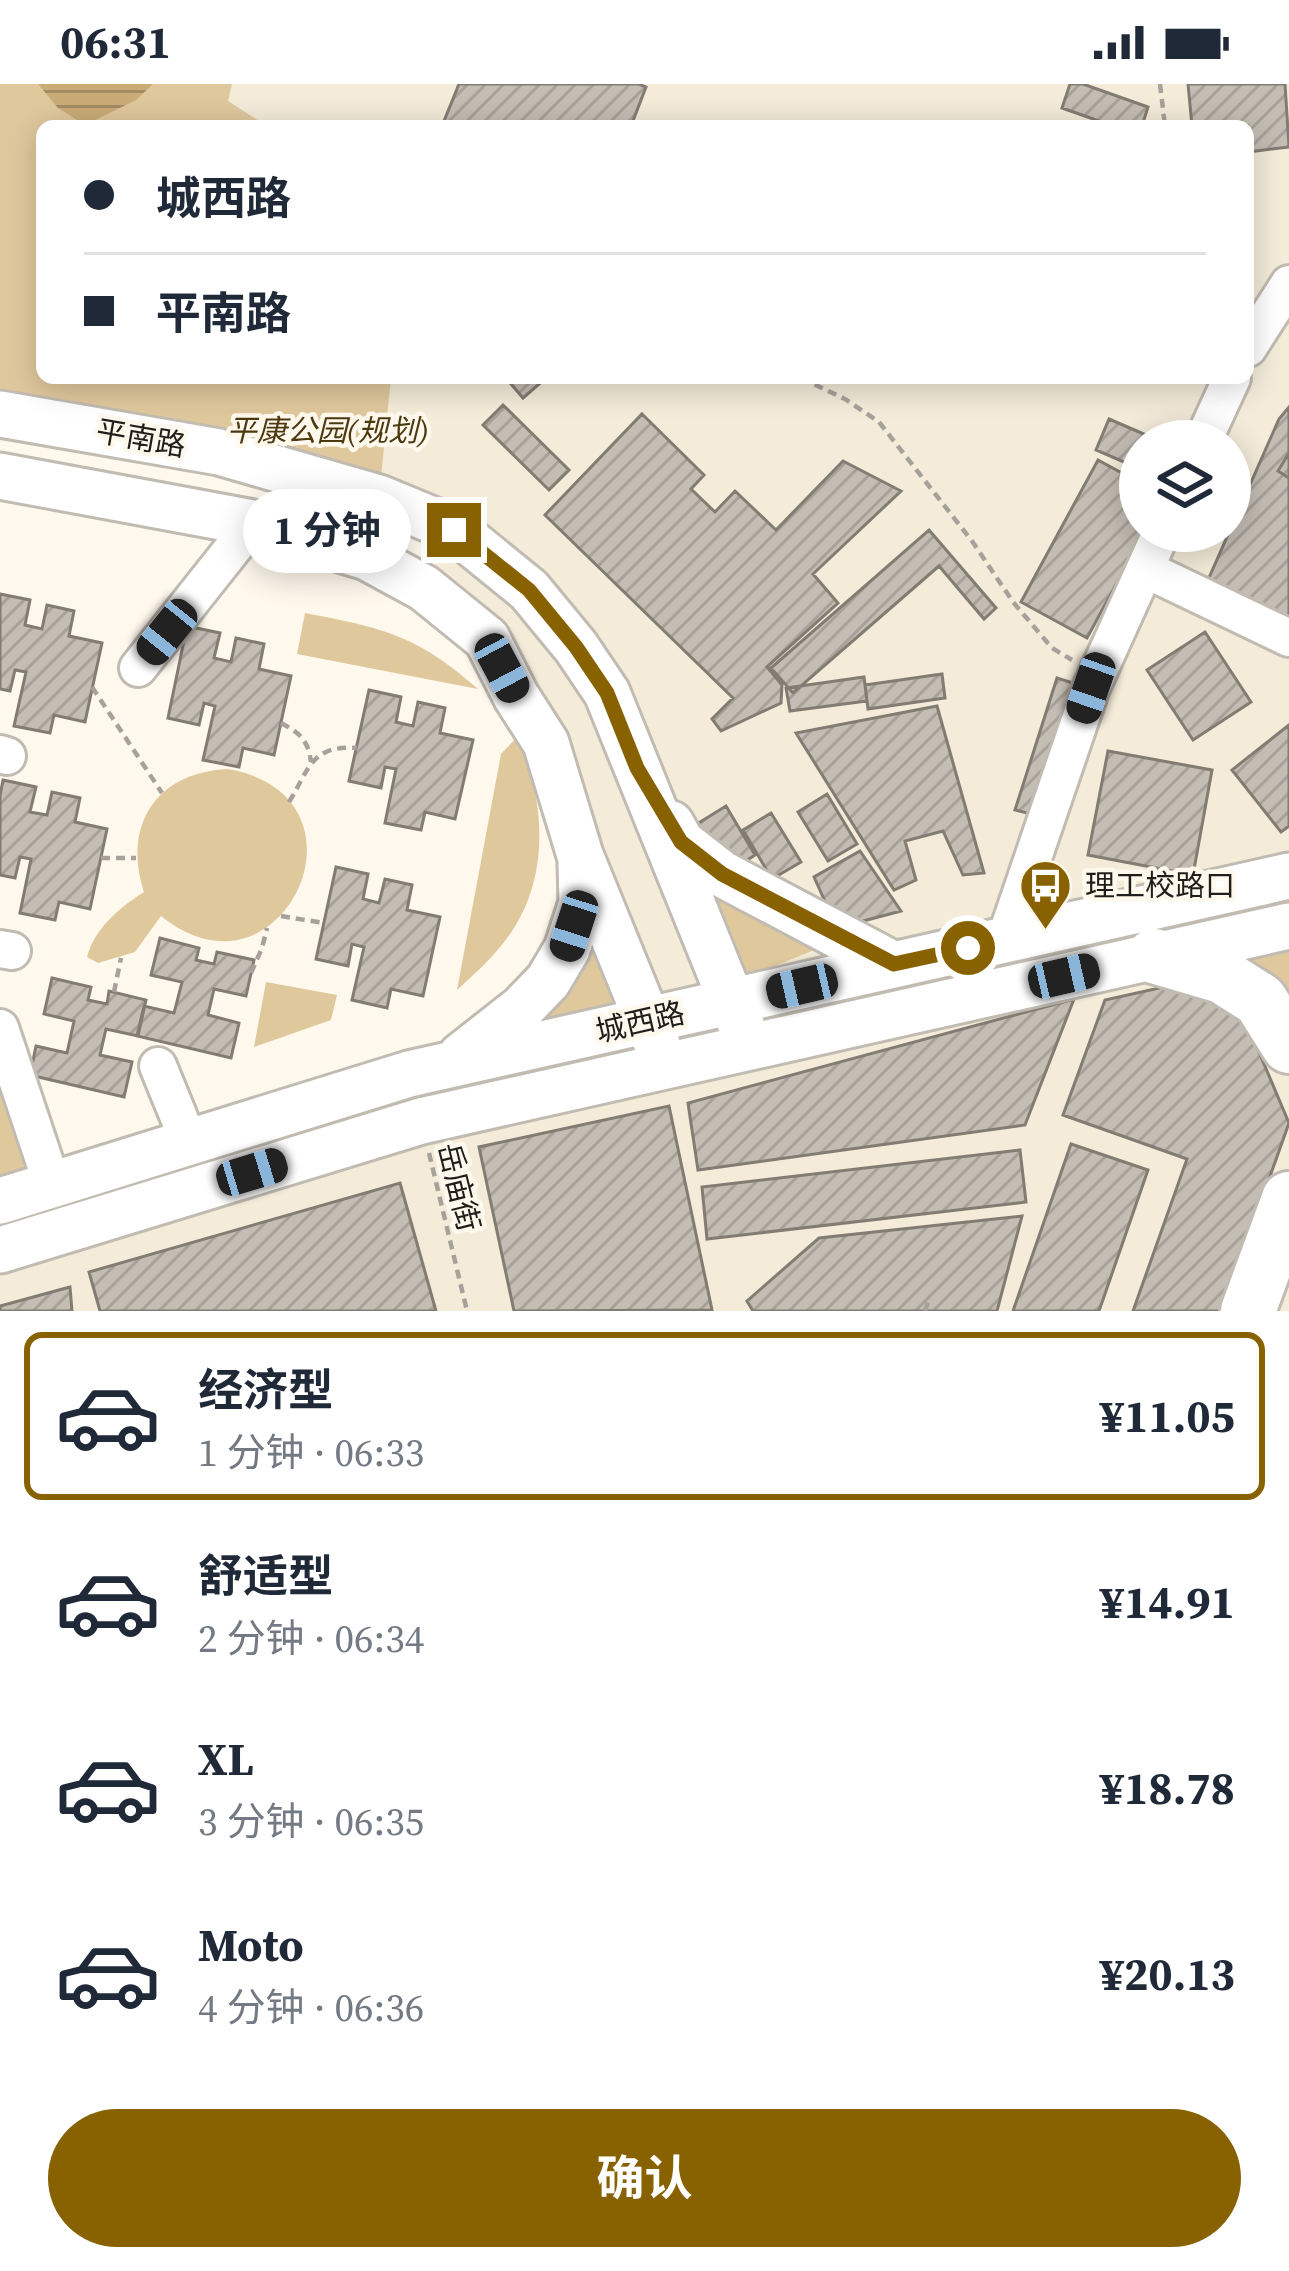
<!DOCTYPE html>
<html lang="zh">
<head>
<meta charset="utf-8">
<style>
	:root { --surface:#fff; --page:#f2f2f3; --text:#1f2937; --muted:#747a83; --line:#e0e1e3; --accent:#886200 }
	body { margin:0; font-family:"Source Serif 4","Noto Sans SC",serif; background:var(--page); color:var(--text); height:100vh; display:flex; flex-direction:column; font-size:45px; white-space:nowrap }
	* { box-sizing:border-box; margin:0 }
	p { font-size:39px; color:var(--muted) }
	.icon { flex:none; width:66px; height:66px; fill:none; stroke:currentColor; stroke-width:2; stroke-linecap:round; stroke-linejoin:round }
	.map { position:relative; height:1227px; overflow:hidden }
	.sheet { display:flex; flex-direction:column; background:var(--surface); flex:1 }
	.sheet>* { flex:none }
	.top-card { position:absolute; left:36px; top:36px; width:1218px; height:264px; border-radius:18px; box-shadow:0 6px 30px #0003; display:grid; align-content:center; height:264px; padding:0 48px; background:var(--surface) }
	.buttons { position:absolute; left:1119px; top:336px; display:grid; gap:24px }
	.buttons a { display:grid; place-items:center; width:132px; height:132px; border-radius:50%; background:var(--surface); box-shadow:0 6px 30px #0003; font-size:60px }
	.end { position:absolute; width:54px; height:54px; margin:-27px; border:15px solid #886200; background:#fff; box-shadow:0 0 0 6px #fff }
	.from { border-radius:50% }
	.bubble { position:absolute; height:84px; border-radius:42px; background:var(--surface); box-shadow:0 6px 30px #0003; font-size:39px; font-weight:700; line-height:84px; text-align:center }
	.car { position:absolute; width:36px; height:72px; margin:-36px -18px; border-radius:15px; box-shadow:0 0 9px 3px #0007; background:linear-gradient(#222 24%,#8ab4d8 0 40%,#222 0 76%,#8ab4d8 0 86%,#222 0) }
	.top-card b { display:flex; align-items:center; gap:42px; height:114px; font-size:45px }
	.top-card b+b { border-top:3px solid var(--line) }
	.top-card i { width:30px; height:30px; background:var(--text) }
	ul { padding:21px 0 0; list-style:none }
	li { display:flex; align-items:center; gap:36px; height:168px; margin:0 24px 18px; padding:0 24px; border:6px solid transparent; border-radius:18px }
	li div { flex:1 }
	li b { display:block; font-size:45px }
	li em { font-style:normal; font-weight:700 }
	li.active { border-color:var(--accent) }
	li>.icon { width:108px; height:108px; stroke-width:1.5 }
	.cta { display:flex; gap:24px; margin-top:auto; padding:24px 48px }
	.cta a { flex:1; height:138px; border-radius:72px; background:var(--accent); color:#fff; font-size:48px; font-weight:700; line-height:138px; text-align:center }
	.status { display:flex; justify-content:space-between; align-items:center; height:84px; padding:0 60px; background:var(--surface); direction:ltr }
	.status svg { height:33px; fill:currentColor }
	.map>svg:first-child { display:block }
</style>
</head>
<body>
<div class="status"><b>06:31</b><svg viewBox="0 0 49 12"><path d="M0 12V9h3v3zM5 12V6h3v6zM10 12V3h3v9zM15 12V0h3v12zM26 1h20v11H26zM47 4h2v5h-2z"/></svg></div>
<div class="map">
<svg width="1289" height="1227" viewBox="0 0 1289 1227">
	<defs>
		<pattern id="water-rules" width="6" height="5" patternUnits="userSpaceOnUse" patternTransform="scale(3)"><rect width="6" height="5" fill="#c9ac78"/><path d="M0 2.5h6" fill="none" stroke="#a38b62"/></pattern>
		<pattern id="building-hatch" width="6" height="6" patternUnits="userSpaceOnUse" patternTransform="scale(3)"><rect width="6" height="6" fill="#c3bdb3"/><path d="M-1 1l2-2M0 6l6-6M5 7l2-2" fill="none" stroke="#a7a299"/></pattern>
	</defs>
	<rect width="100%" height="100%" fill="#fef8ed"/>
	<path fill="#f4ebd9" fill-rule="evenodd" d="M232,0H1289V1227H0V1117L647,936L546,659L424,504L453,445L379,414L391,294H1248V42H267L227,17ZM1140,357H1230V447H1140Z"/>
	<path fill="#e0c89d" d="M0,0H232L228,17L267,42H42V294H391L379,414L0,330Z
		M305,529C383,544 417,551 478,605L297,570Z
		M516,654C545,710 550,788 514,844C499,868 478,887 457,906L501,670Z
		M228,685C383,712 282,930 161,832L135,868L98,879L87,873C95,844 119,824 144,808C122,742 156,688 228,685Z
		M704,804L770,843L822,863L737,897Z
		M591,830L618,923L521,944Z
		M1289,864V932L1216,876Z
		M266,898L337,911L331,936L254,963Z
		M0,984L40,1104L0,1117Z"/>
	<path fill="url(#water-rules)" d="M38,0H153L136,16L85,41L58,24Z"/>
	<path fill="url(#building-hatch)" stroke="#827c73" stroke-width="3" d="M459,0H639L646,3L631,42H442Z
		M1070,0H1083L1148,23L1142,42H1113L1062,24Z
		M1188,0H1285L1289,63L1248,68V42H1192Z
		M506,294H546L523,314Z
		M503,321L569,386L549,406L483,341Z
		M1289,323V545L1204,505L1279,335Z
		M642,330L704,391L691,405L715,428L735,407L776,446L843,377L901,407L813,490L838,519L767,583L782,601L781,619L721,647L712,635L733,614L545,431Z
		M1109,335L1160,357H1140V385L1096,366Z
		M1289,369V394L1278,387Z
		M1098,376L1140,399V447H1145L1087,554L1021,518Z
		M929,446L996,524L984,535L939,482L793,609L771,584Z
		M0,510L30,516L25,541L42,545L47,521L74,527L69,552L102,559L85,638L54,631L50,649L14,642L26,588L15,586L10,607L0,605Z
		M187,542L220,549L214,574L231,578L236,554L264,560L259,585L291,592L274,671L243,664L239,683L203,676L215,622L204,619L199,641L168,634Z
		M1205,548L1251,618L1193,656L1147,586Z
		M942,590L945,614L868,625L865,601Z
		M864,593L867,617L790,627L786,604Z
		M1057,594L1076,600L1035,731L1015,726Z
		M369,606L401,613L396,638L413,642L418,618L445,624L440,649L473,656L455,735L425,728L421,746L385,739L396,685L385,683L381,704L349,697Z
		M937,622L984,789L963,791L943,747L905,757L916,796L894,806L796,649Z
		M1289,641V742L1281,748L1232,686Z
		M1108,667L1212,686L1193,791L1088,771Z
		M3,696L36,703L30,728L47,731L52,708L80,714L75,738L107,745L90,825L59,818L55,836L20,829L31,775L20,773L15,794L0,791V712Z
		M827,710L857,760L828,777L798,728Z
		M726,722L755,771L727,789L697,740Z
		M771,729L801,778L772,795L743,746Z
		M860,767L901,827L837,844L814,793Z
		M336,783L368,790L363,815L379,819L385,795L412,801L407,826L440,833L423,912L391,905L387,924L352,916L364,863L352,860L348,882L316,875Z
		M160,854L199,864L196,876L214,880L217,868L254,876L246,912L214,905L208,931L239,939L231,974L137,952L144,922L174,929L182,898L151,891Z
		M52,894L91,903L88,916L107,920L109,907L146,916L138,952L106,945L100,971L132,978L124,1013L30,991L36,962L67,969L74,937L44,930Z
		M1186,898L1237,916L1289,1039L1222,1227H1133L1187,1075L1063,1031L1105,916Z
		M1074,915L1025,1041L698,1086L688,1019Z
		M669,1022L712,1226L514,1227L479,1063Z
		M1071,1060L1148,1086L1099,1227H1013Z
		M1020,1066L1026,1118L707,1155L702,1103Z
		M400,1099L436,1227H100L89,1188Z
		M1022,1132L997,1227H753L747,1217L819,1154Z
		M70,1203L72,1227H0V1222Z"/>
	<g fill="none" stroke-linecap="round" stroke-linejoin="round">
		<defs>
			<path id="minor" d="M1248,264L1289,200
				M1203,357L1232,294
				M1145,485L1289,554
				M138,584L253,439
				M0,670L7,672
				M1005,856L1091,604L1162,447
				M0,865L12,867
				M0,944L52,1100
				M158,982L189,1058"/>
			<path id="major" d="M0,330L219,368L379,414L454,445L529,506L576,563L607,609L742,943
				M0,392L253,439L367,473L424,504L487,555L516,612L546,659L580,771L657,960
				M671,740L681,758L722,790L894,881
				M461,972L522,924L548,897L567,865L582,819L581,780
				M0,1117L409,990L1289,792
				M0,1166L421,1037L1289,842"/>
			<path id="highway" d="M1154,872L1222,892L1260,916L1289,962
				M1248,1227L1289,1115"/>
		</defs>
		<use href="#minor" stroke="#c1bbb1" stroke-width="42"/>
		<use href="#major" stroke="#c1bbb1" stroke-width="51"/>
		<use href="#highway" stroke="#c1bbb1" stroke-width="60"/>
		<path stroke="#a6a19a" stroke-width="4.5" stroke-dasharray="9 6" stroke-linecap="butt" d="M1160,0L1165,42
			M736,294H742
			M801,294L845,315L879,338L972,457L1013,518L1052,564L1072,576
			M92,603L162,709
			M281,639C300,649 308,656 311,678
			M289,718C310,684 311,661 357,664
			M101,774H136
			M281,832L324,839
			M251,889L262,864L267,844
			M114,908L121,874
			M429,1069L467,1227
			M925,1227L929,1215"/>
		<use href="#minor" stroke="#fff" stroke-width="36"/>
		<use href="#major" stroke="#fff" stroke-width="45"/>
		<use href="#highway" stroke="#fff" stroke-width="54"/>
	</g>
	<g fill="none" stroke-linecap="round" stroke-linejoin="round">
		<path stroke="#886200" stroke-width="15" d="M454,446L529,506L576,563L607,609L637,684L681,758L722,790L894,880L968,864"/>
	</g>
	<defs>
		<symbol id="bus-pin" viewBox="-11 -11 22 30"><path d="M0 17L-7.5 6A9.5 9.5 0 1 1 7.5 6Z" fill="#886200" stroke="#fef8ed"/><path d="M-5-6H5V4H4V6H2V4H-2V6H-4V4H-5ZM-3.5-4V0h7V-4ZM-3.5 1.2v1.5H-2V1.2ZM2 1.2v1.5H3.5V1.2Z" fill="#fff"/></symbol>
	</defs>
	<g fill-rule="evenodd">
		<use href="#bus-pin" x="1016" y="772" width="59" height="81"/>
	</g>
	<g text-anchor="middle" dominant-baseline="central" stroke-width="9" stroke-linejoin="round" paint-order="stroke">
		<g font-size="30" font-style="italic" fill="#4d390f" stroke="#fef8ed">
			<text x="328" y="346">平康公园(规划)</text>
		</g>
		<g font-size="30" fill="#201e1b" stroke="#fef8ed">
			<text transform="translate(141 354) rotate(10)">平南路</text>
			<text transform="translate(640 938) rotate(-13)">城西路</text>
			<text transform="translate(459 1103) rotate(76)">岳庙街</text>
		</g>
		<g font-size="30" fill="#201e1b" stroke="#fef8ed" text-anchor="start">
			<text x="1085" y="801">理工校路口</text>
		</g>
	</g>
</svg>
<div class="buttons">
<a><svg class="icon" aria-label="layers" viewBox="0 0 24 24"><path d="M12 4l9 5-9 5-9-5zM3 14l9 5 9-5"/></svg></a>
</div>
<i class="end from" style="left:968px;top:864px"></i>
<i class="end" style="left:454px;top:446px"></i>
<div class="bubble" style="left:243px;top:405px;width:168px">1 分钟</div>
<i class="car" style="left:167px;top:548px;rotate:219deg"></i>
<i class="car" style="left:502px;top:584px;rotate:152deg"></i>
<i class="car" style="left:1091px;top:604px;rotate:199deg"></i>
<i class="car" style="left:574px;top:842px;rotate:198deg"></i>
<i class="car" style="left:1064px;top:892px;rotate:77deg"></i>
<i class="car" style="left:802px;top:902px;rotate:257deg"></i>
<i class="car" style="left:252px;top:1088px;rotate:73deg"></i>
<div class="top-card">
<b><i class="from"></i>城西路</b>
<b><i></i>平南路</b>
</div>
</div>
<section class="sheet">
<ul>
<li class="active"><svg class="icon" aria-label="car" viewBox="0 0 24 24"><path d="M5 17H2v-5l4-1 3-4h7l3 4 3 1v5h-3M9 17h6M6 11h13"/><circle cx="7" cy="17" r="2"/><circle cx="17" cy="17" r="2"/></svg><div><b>经济型</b><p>1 分钟 · 06:33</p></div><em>¥11.05</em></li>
<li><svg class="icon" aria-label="car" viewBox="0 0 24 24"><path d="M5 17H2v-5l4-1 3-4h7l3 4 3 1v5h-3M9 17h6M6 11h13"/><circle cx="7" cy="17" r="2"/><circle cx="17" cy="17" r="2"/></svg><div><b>舒适型</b><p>2 分钟 · 06:34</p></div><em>¥14.91</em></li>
<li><svg class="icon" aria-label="car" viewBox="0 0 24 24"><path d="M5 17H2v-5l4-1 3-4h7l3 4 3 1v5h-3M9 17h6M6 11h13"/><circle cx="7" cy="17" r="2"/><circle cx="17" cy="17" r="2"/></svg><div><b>XL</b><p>3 分钟 · 06:35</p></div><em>¥18.78</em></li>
<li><svg class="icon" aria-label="car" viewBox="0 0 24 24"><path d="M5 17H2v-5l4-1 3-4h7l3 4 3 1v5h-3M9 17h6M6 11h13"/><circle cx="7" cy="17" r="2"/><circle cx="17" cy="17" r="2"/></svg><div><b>Moto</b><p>4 分钟 · 06:36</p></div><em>¥20.13</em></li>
</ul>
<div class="cta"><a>确认</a></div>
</section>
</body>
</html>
